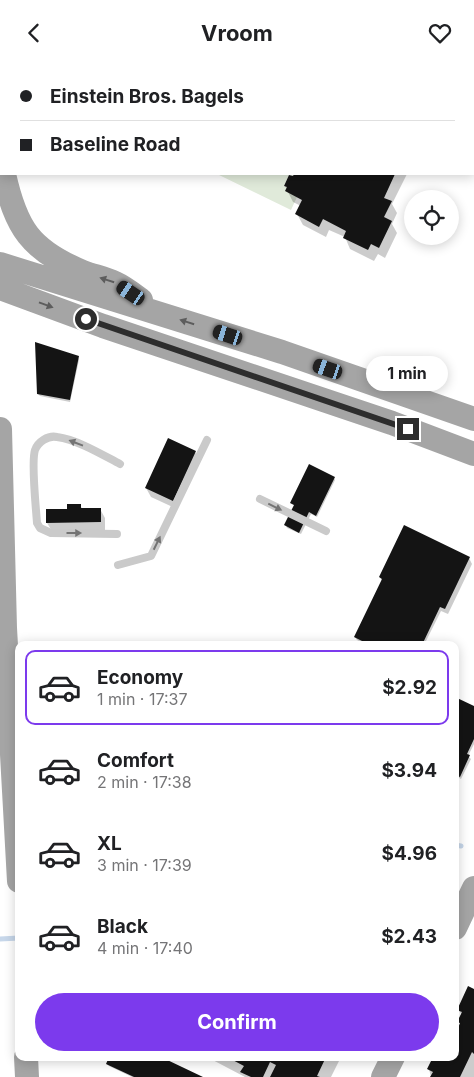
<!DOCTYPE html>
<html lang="en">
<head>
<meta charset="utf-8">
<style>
	:root { --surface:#fff; --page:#f6f6f6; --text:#202124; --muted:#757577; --line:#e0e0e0; --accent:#7c3aed }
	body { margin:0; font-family:Inter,sans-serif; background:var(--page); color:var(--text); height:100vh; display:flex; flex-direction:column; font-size:19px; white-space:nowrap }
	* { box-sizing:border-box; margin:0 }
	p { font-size:16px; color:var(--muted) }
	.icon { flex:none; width:28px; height:28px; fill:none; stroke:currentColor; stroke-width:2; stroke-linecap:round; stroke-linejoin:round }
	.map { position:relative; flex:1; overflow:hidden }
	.panel { position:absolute; left:15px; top:576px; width:444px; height:420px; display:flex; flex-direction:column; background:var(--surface); border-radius:10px; box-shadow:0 2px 12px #0003 }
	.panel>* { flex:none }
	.guide { position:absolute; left:0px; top:0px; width:475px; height:110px; box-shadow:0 2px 12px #0003; display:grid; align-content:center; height:110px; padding:0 20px; background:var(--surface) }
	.buttons { position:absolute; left:404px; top:125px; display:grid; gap:10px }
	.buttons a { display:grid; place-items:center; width:55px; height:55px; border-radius:50%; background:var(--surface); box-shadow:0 2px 12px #0003; font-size:25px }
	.end { position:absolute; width:22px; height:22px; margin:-11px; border:6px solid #2d2d2d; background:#fff; box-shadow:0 0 0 2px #fff }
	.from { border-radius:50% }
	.bubble { position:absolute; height:35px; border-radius:18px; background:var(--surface); box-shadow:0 2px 12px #0003; font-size:16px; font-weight:700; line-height:35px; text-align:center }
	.car { position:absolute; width:15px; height:30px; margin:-15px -8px; border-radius:6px; box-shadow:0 0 4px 1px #0007; background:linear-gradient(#222 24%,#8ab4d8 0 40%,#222 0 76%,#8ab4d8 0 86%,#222 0) }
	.guide b { display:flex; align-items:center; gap:18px; height:48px; font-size:19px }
	.guide b+b { border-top:1px solid var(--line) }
	.guide i { width:12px; height:12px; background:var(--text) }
	ul { padding:9px 0 0; list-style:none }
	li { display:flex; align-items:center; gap:15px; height:75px; margin:0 10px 8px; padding:0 10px; border:2px solid transparent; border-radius:10px }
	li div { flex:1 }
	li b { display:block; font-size:19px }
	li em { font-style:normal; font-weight:700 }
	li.selected { border-color:var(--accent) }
	li>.icon { width:45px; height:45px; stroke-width:1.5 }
	.cta { display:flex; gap:10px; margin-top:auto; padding:10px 20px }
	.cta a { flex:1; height:58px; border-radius:30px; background:var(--accent); color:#fff; font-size:20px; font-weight:700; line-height:58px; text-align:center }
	header { display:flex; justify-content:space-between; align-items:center; height:65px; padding:0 20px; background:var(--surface); font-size:22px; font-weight:700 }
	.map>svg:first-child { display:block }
</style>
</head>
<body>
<header><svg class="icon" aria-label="back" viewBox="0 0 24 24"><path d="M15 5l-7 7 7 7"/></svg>Vroom<svg class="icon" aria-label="heart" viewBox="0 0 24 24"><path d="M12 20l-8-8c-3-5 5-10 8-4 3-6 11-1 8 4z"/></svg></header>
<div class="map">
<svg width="474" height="1012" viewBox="0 0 474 1012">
	<rect width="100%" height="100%" fill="#fff"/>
	<path fill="#e0eada" d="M217,109H294L293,111L289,110L284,121L287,122L286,126L297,132L291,145Z"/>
	<path fill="#0003" d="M245,0H352L355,1H245Z
		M295,109H407L392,139L397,148L392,159L397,168L385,193L378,189L374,196L350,184L345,172L329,165L326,172L303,160L297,149L301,141L293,137L285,121Z
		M78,292L79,295L70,337L40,331L38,329Z
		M195,387L200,395L177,444L151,432L146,423Z
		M334,413L335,415L317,452L311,449L301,469L287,463L286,460L295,441L291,438Z
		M80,440L83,445L100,444L105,453V465L52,466L47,458L68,445Z
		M469,493L472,499L448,549L441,546L424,580H362L363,578L357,575L355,572L382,516L380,512Z
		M455,633L474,642V679L468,691L471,694L461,714L457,712L455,716Z
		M474,924V1012H431L429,1004L455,992V971L456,972L461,960L459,957L462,950L458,944Z
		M207,992H341L331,1012H245Z
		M107,999L200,1012H132L109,1001Z"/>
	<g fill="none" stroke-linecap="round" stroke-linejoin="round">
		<path stroke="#c7d7ea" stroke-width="5" d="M455,780L461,781
			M0,874L19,873"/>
	</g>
	<path fill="#141414" d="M294,109H395L384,133L392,136L384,152L392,156L379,183L371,179L368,185L343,173L346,166L323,154L319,162L295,149L302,135L285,126L287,122L284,121L289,110L293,111Z
		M35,277L79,291L70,335L37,329Z
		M168,373L196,386L173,436L145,423Z
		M309,399L335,412L316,451L309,447L299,468L284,460L294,440L290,438Z
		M67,439H81V443H101V457L46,458V444H67Z
		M404,460L470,492L445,544L440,542L422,580H360L362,576L354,572L382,514L379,512Z
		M455,632L474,641V674L467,689L470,690L460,712L455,710Z
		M468,921L474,924V989L472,987L460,1012H430L433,1007L427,1004L433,992H455V970L459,964L458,963L460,958L457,957L462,947L457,945Z
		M109,992H161L203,1012H134L106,999Z
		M227,992H326L317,1011L320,1012H270L276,1000L270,997L263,1012H251L240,1007L244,1001Z"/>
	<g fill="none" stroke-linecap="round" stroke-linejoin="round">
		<path stroke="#cacaca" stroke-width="8" d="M260,434L326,466
			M117,469L51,468L40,463L37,458C36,443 31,396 35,385C38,377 48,370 57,372C78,375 101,389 120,399
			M118,500L151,491L207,375"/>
		<path stroke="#a5a5a5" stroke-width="24" d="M0,81L1,91
			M4,109C16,163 30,185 83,207C93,211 105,213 115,218C124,222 133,229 141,235
			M0,199L282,287L474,354
			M0,223L103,261L392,358L474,389
			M0,364L5,563L19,816
			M455,863L474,823
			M26,992L27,1012
			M383,1012L393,992"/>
	</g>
	<defs><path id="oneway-solid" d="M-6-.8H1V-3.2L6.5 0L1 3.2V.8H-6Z" transform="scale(1.25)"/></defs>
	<g fill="#5d5d5d">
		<use href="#oneway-solid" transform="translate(107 215) rotate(-162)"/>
		<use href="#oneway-solid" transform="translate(46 240) rotate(20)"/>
		<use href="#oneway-solid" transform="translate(187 257) rotate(-162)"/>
	</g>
	<g fill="#747474">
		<use href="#oneway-solid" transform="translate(76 378) rotate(-159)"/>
		<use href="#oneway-solid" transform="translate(275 442) rotate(26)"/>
		<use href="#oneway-solid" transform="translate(74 468)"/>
		<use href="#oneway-solid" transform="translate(157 478) rotate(-64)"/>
	</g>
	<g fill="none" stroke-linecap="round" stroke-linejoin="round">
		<path stroke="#2d2d2d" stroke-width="6" d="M86,254L408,364"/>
	</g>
</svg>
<div class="buttons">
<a><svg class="icon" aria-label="locate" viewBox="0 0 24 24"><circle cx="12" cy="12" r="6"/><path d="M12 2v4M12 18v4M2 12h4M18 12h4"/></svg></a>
</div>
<i class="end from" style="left:86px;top:254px"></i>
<i class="end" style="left:408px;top:364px"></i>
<div class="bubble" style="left:366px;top:291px;width:82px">1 min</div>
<i class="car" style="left:131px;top:228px;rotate:304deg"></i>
<i class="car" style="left:228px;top:270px;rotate:288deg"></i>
<i class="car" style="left:328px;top:304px;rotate:289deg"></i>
<div class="guide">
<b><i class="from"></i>Einstein Bros. Bagels</b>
<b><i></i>Baseline Road</b>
</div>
<section class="panel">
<ul>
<li class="selected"><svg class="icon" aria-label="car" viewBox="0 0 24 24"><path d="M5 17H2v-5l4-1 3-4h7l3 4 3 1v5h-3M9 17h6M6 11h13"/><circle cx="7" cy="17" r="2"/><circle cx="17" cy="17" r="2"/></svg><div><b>Economy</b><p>1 min · 17:37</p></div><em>$2.92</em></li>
<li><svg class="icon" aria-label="car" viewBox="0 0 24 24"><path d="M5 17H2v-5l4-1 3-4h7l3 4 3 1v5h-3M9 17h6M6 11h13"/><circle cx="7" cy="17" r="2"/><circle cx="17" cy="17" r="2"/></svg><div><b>Comfort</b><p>2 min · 17:38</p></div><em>$3.94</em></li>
<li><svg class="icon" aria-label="car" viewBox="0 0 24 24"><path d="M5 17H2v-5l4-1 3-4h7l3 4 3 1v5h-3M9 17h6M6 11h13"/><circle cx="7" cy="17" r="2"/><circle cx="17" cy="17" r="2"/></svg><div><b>XL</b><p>3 min · 17:39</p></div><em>$4.96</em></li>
<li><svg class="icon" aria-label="car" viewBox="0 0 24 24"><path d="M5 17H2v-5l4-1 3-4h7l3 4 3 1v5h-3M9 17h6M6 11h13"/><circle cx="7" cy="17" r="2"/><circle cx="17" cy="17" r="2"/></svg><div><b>Black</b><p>4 min · 17:40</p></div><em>$2.43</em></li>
</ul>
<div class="cta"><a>Confirm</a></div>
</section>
</div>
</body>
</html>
